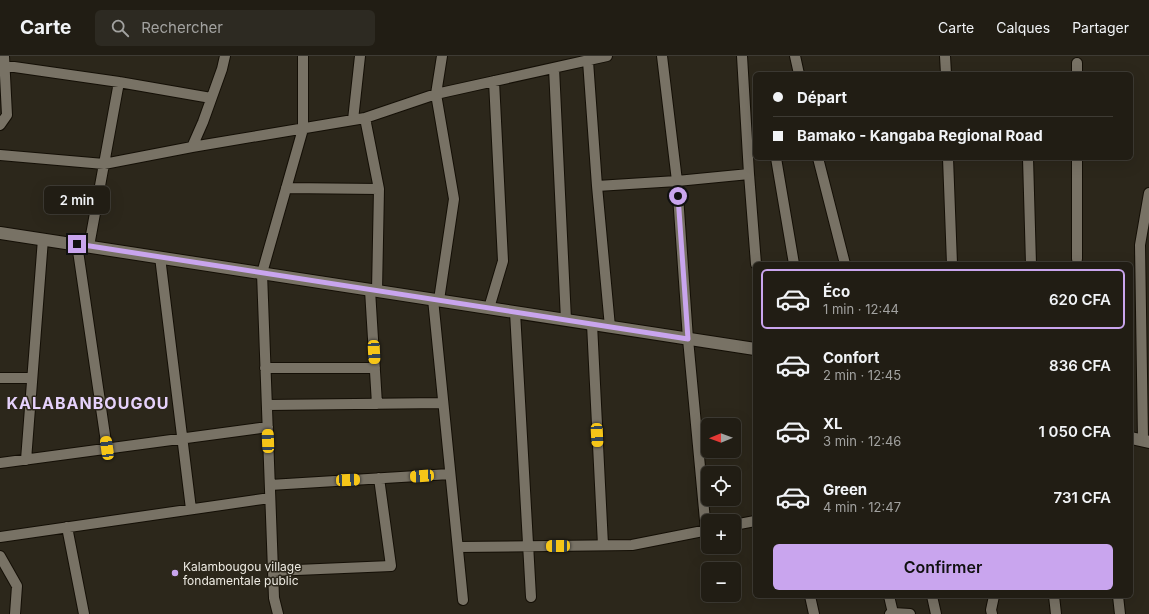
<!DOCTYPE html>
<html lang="fr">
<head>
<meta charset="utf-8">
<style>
	:root { --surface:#211d14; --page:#2d2a22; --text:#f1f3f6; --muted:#a2a2a0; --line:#3e3b34; --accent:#c9a5ee }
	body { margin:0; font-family:Inter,sans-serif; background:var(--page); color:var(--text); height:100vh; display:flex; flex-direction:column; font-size:15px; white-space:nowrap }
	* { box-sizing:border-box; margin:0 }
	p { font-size:13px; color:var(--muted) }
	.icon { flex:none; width:22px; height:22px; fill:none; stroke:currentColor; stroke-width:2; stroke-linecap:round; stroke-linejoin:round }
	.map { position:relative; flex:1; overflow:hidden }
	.sheet { position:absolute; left:753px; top:206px; width:380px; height:336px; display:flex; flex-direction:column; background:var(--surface); border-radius:6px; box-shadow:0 4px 16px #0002,0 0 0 1px var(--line) }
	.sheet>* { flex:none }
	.hud { position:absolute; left:753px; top:16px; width:380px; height:88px; border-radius:6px; box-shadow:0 4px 16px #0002,0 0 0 1px var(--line); display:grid; align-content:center; height:88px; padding:0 20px; background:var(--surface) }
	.needle { width:26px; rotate:269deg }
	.tools { position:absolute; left:701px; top:362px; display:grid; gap:8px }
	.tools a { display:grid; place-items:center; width:40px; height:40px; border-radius:6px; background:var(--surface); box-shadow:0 4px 16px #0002,0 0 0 1px var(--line); font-size:20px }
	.end { position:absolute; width:18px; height:18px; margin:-9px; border:5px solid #c9a5ee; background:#111; box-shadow:0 0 0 2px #111 }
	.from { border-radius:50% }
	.bubble { position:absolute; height:28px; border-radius:6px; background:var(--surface); box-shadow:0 4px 16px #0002,0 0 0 1px var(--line); font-size:13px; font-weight:600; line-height:28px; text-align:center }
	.car { position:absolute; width:12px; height:24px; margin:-12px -6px; border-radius:5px; box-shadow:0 0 3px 1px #0007; background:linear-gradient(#f5c518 24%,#345 0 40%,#f5c518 0 76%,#345 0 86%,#f5c518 0) }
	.hud b { display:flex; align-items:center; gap:14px; height:38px; font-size:15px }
	.hud b+b { border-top:1px solid var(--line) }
	.hud i { width:10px; height:10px; background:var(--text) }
	ul { padding:7px 0 0; list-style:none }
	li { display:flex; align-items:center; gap:12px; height:60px; margin:0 8px 6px; padding:0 12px; border:2px solid transparent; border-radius:6px }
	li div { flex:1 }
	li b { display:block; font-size:15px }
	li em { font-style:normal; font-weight:600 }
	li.selected { border-color:var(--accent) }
	li>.icon { width:36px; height:36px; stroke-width:1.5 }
	.action { display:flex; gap:8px; margin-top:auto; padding:8px 20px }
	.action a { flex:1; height:46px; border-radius:6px; background:var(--accent); color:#111; font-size:16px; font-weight:600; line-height:46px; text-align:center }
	header { display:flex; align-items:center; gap:24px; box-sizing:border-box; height:56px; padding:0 20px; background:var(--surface); border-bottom:1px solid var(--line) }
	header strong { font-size:19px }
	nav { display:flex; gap:22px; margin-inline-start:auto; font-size:14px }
	.search { width:280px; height:36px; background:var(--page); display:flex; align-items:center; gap:10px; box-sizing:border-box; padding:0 14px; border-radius:6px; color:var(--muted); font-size:15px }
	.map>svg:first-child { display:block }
</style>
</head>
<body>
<header>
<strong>Carte</strong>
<div class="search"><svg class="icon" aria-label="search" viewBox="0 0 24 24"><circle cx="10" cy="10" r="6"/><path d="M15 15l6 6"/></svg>Rechercher</div>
<nav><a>Carte</a><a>Calques</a><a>Partager</a></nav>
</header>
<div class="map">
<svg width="1149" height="558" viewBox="0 0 1149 558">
	<rect width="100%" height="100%" fill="#2c271b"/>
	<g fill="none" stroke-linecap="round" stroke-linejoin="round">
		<defs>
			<path id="minor" d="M662,0L677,125L688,283L706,475
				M742,0L749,118L756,208
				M795,0L799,18
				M945,0L946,18
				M588,5L597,130L610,271
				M0,9L119,26L211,42
				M554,12L566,264
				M1077,18V7
				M365,62L379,133L377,235
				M353,64L360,0
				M0,69L7,59L4,0
				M192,91L203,66L222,13L225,0
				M0,99L104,108L192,91L353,64L365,62L436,38L607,0
				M776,102L794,208
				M818,102L845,208
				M948,102L952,208
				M1028,102L1031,208
				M597,130L677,125L749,118
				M286,132L379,133
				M77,188L107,393
				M89,190L119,26
				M160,201L191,453
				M1077,203V102
				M370,234L377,348
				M433,243L463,544
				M439,244L454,143L436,38L442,0
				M489,252L503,205L494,25
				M515,256L531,541
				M592,268L603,489
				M265,312H375
				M0,322H32
				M267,349L443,347
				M1143,384L1140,189L1149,137
				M26,404L43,183
				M0,407L268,371
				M270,429L450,418
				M734,469L755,465
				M67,471L84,558
				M0,481L270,442
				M458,491L632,489L708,474
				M0,500L17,530L15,558
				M273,515L391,510L379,422
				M810,540L814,558
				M889,540L893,557
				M932,540L936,558
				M1054,540L1056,558
				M1118,540L1120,558
				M278,558L274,542L262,217L303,73V0
				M890,558L893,557L910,558
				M992,558L991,554L994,540"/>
			<path id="tertiary" d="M0,177L755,293
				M1131,382L1149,386"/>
		</defs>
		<use href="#minor" stroke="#140f06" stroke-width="12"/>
		<use href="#tertiary" stroke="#140f06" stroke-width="14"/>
		<use href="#minor" stroke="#787265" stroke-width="10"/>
		<use href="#tertiary" stroke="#787265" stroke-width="12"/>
	</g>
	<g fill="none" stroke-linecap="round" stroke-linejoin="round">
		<path stroke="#c9a5ee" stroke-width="5" d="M77,188L688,283L678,140"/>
	</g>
	<circle fill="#c9a5ee" stroke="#2c271b" stroke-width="1.5" cx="175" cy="517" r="4"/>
	<g text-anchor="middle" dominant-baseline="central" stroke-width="3" stroke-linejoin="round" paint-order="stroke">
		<g font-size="12" fill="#edeae2" stroke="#2c271b" text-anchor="start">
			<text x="183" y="510">Kalambougou village<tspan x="183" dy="14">fondamentale public</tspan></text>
		</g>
		<g font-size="16" font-weight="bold" letter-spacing="1" fill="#e6d2fc" stroke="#2c271b">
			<text x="88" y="347">KALABANBOUGOU</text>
		</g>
	</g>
</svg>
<div class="tools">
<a><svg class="needle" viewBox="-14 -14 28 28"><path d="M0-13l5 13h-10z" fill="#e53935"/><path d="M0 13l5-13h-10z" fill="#a2a2a0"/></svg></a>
<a><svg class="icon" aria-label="locate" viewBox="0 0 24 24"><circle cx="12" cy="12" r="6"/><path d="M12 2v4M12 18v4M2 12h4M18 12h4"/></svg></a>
<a>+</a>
<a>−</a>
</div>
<i class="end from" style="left:678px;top:140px"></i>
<i class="end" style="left:77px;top:188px"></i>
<div class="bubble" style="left:44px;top:130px;width:66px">2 min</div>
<i class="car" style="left:374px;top:296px;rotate:177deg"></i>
<i class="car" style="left:597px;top:379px;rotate:177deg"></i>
<i class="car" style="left:268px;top:385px;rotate:358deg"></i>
<i class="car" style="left:107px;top:392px;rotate:352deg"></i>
<i class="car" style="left:422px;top:420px;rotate:266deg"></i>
<i class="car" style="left:348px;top:424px;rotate:87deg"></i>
<i class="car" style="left:558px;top:490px;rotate:269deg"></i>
<div class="hud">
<b><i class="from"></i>Départ</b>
<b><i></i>Bamako - Kangaba Regional Road</b>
</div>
<section class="sheet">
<ul>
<li class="selected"><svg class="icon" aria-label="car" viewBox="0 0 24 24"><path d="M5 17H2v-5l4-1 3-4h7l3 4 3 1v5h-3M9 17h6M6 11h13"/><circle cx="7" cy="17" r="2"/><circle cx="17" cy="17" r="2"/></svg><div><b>Éco</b><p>1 min · 12:44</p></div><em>620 CFA</em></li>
<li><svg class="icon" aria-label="car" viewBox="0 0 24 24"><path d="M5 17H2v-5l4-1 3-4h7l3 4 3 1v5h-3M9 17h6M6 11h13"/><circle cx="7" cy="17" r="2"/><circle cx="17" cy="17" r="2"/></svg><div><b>Confort</b><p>2 min · 12:45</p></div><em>836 CFA</em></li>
<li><svg class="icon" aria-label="car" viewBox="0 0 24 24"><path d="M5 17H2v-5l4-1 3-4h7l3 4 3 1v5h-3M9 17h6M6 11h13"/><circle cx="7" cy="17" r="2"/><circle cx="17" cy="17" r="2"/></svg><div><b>XL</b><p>3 min · 12:46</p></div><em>1 050 CFA</em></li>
<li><svg class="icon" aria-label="car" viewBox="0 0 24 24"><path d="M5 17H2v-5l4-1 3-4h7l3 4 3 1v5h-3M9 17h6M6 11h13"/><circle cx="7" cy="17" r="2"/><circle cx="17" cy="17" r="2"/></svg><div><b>Green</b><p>4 min · 12:47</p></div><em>731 CFA</em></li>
</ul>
<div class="action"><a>Confirmer</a></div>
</section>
</div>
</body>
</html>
